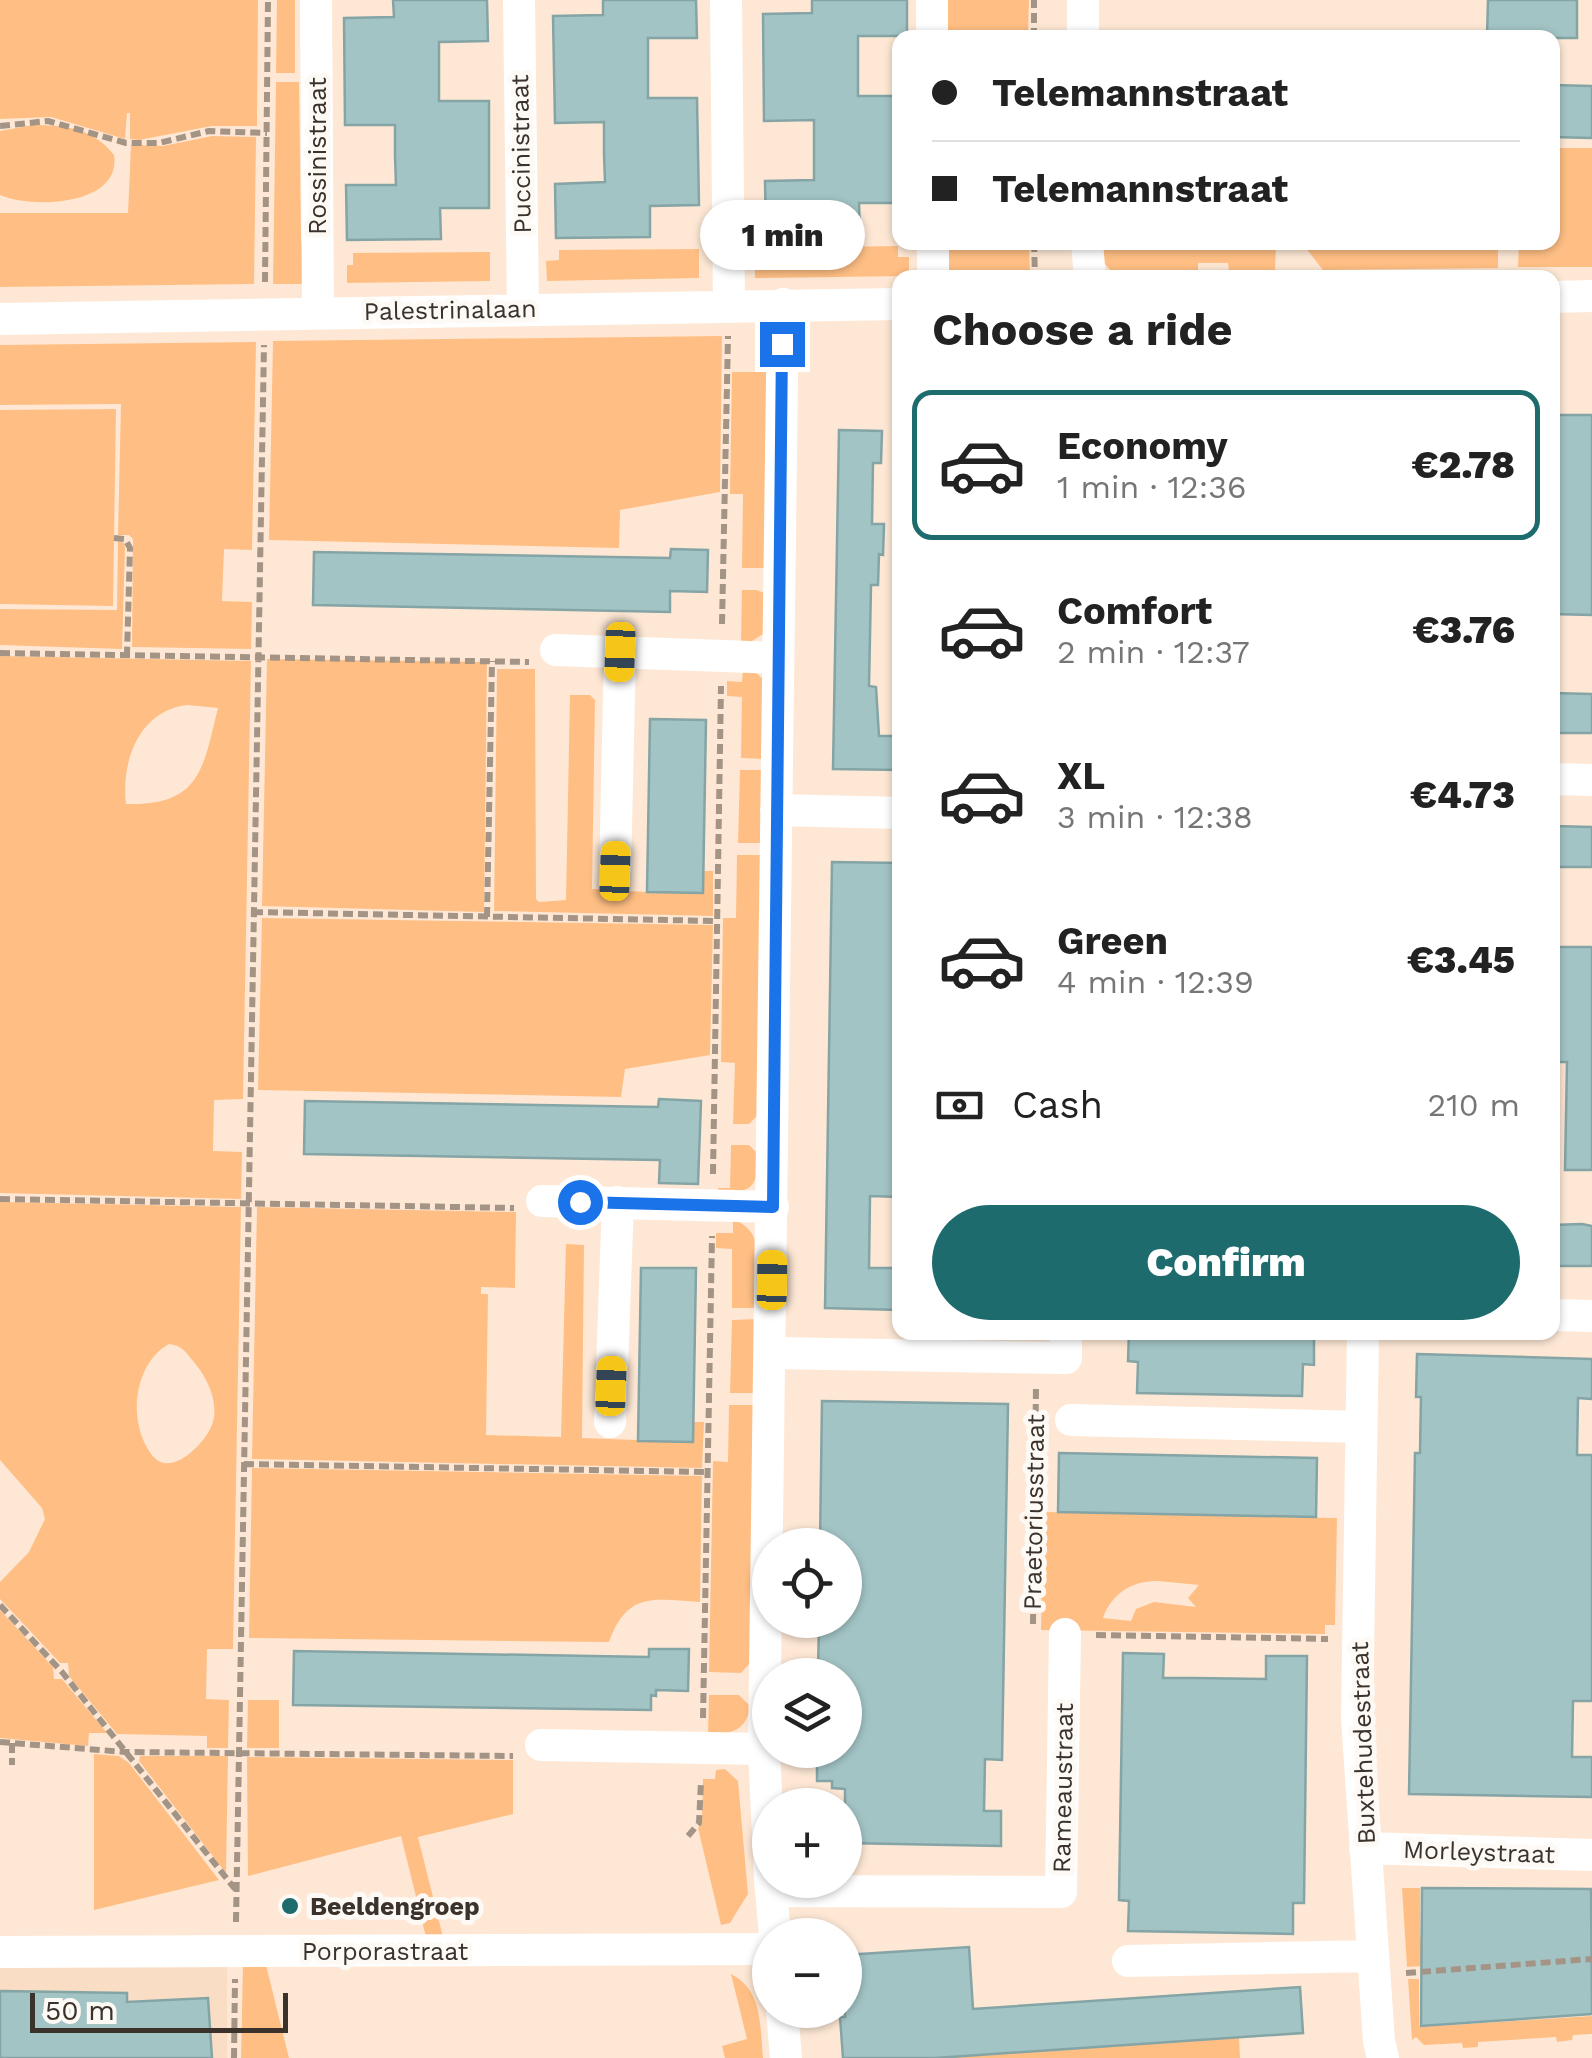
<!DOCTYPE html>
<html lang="en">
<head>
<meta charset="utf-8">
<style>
	:root { --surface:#fff; --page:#f2f2f2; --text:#222; --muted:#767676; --line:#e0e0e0; --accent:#1e6b6d }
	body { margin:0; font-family:"Work Sans",sans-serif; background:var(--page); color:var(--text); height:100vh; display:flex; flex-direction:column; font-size:38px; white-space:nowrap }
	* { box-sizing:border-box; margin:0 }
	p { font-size:32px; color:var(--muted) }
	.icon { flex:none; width:55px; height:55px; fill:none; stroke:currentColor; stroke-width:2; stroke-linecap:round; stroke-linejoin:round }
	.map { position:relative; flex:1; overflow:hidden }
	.drawer { position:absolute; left:892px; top:270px; width:668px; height:1070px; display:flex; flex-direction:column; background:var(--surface); border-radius:20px; box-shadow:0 2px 8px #0004 }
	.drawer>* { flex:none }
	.top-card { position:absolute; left:892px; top:30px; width:668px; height:220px; border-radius:20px; box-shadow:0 2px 8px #0004; display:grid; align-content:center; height:220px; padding:0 40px; background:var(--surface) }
	.fabs { position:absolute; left:752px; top:1528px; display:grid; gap:20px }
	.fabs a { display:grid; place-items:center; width:110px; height:110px; border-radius:50%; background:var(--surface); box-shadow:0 2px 8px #0004; font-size:50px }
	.scale { position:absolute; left:30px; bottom:25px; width:258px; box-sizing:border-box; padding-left:10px; border:5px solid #3b332b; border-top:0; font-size:28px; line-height:35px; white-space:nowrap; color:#3b332b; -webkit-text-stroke:8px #fdf9f5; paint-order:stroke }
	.end { position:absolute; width:45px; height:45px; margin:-22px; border:12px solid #1a73e8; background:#fff; box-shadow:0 0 0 5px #fff }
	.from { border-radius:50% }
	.bubble { position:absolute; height:70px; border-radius:35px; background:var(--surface); box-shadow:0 2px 8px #0004; font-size:32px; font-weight:800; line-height:70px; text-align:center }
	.car { position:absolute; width:30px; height:60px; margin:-30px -15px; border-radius:12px; box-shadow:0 0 8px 2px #0007; background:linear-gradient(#f5c518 24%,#345 0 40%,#f5c518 0 76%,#345 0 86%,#f5c518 0) }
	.top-card b { display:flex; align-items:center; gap:35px; height:95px; font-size:38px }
	.top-card b+b { border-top:2px solid var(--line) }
	.top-card i { width:25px; height:25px; background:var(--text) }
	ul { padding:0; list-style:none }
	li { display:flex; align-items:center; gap:30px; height:150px; margin:0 20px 15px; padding:0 20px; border:5px solid transparent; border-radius:20px }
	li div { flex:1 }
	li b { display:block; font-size:38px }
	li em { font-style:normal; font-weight:800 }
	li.selected { border-color:var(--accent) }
	li>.icon { width:90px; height:90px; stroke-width:1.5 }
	h2 { padding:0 40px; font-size:45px; line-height:120px }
	.pay { display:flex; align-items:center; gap:25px; height:110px; padding:0 40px; font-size:38px }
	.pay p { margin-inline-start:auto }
	.button { display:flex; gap:20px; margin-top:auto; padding:20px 40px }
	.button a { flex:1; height:115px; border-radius:60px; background:var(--accent); color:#fff; font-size:40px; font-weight:800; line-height:115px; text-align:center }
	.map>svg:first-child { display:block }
</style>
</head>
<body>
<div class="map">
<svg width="1592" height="2058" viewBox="0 0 1592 2058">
	<rect width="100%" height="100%" fill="#fee8d5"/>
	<path fill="#f9ddc4" d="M0,1965L227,1966V2058H0Z"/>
	<path fill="#ffbf84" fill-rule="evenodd" d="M0,0H258L257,126H212L139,140L130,139V113H127L125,139L51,117L0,119Z
		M277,0H295V73H276Z
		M947,0H1029L1028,37H947Z
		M276,82H299L301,239L306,284H273Z
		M33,125C64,125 94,128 114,155C122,206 31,209 0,195V131Z
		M212,136L256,137L254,284L0,287V213H128L131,145L163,146Z
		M1553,148H1592V267H1518L1519,243L1552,242Z
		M964,243H1029L1030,274L949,275V249H964Z
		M1101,243H1276L1275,271H1229L1228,263H1198V271L1113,273L1104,263Z
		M1302,243H1498V268L1323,270Z
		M898,246V257H909V276L755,278V258H768V248Z
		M699,249V278L547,281L546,261L559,260V250Z
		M490,252V281L347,283V265H353V253Z
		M722,336L720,492L620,510L619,548L269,540L273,341Z
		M256,342L252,550L224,549L222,601L252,602L251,649L132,647L133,539L129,535H118L121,404L0,405V345Z
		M732,372H773L770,568H742L743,494H730Z
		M116,409L113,606L0,604V410Z
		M118,541L124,543L125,548L122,649L0,645V609L117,610Z
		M742,590H757L769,595L763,634L752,641L741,643Z
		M0,656L251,661L243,1099L214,1100L213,1151L242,1152L241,1199L0,1193ZM187,705L218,708C203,768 201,806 126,804C121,761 139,711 187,705Z
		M267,659L487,662L484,912L262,906Z
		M497,669H535L536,899L539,902L566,900L570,695H590L595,700L592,889L647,892L703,871H713V916L494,911Z
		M743,669L755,672L765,681L766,759L741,758L742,697L727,696V681L742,682Z
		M740,770H766L765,843H738Z
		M737,855H764L760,1113L749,1124H733L735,1063L721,1062L723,918H736Z
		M262,918L713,925L710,1055L625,1069L621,1097L258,1090Z
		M731,1145H749L760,1156C755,1192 752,1190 718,1194V1188H730Z
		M0,1202L241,1207L233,1649H207L206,1699L229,1700L228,1748H207V1736L117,1734L69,1676L68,1663H60L0,1599V1582L29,1552L45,1519L42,1508L0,1460ZM169,1344C181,1345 186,1352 193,1361C207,1377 221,1405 211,1427C203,1445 170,1479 152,1455C127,1423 133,1364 169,1344Z
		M257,1207L516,1212L515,1288L481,1287V1294H488L486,1435L561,1437L566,1244L584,1245L582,1438L692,1442L693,1422H704L702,1468L252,1459Z
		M733,1220C769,1230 757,1277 757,1308H732V1249L716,1248V1233H733Z
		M757,1319L756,1393H730L732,1320Z
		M729,1405H755L752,1661L741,1673L709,1672L713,1461L728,1462Z
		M252,1468L702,1476L700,1602C654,1599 627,1591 609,1642L249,1638Z
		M1043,1512L1337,1518L1335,1625H1325V1634L1041,1630ZM1158,1581L1199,1585L1188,1598L1196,1607L1154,1602L1136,1609L1131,1621L1103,1618C1111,1594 1133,1580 1158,1581Z
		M0,1610L53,1667L54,1679H62L107,1733H89L88,1746L0,1738Z
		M709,1695H739L750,1706C747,1731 731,1734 708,1734Z
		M248,1700H279V1748H247Z
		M94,1754L119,1756L129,1763L219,1880L94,1910Z
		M140,1756H228L226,1873L139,1761Z
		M247,1757L513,1760V1814L418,1837L443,1937H426L401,1836L248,1876Z
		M725,1769L738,1781L748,1894L730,1923L721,1925L698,1828L702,1824L703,1779H715L716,1770Z
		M1402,1888H1420V1937L1592,1938V1955L1407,1967Z
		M243,1965H266L289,2058H241Z
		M731,1974C763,1990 760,2027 763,2058H725L722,2046L747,2039Z
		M1408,1979H1419V2027L1592,2016V2034L1573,2035L1572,2040L1557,2042L1556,2037L1478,2042V2047L1463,2048L1462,2043L1424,2045L1416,2037L1412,2040Z
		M1239,2038L1240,2058H935Z"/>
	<path fill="#a3c4c5" stroke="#84a4a5" stroke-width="2.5" d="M393,0H487L488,41L439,42V101H489V208H440L441,239L347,240L346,185H396L395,156V125H345L344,18L394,17Z
		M603,0H696L697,38H648V98H697L699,205L650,206V237L556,238L555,184L605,182L604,153V122L555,123L553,16L603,15Z
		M812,0H907V36H858V96H900V203H859L860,234L766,235L765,181L814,180V120L764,121L763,14L812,13Z
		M1488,0H1577V38H1487Z
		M1552,85L1592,86V138L1552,137Z
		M1552,415H1592V615L1552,614Z
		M839,430L882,431L881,463H873L872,524H884L883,555L879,554L878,585H871L869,686L876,687L879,736H900V770L833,769Z
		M671,549L708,550L707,592L670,591V612L313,605L314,552L670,558Z
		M1552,693L1592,694V733H1552Z
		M650,719L706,720L703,893L647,892Z
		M1552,826L1592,827V867H1552Z
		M832,862L900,863V1197L870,1196L869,1268H900V1310L825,1308Z
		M1552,947H1592V1170H1565L1567,1062H1552Z
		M659,1099L701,1101L698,1184L659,1183L660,1160L304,1154L305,1101L658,1107Z
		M1582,1224L1592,1226V1266H1552V1225Z
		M641,1268H696L693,1442L638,1441Z
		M1129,1332H1314V1365L1303,1364L1302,1396L1137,1393L1138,1362L1128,1361Z
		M1417,1354L1592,1359V1399L1578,1398L1577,1455H1592V1701H1573L1572,1757H1592V1797L1409,1794L1415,1453H1420L1421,1397H1416Z
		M822,1401L1008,1404L1002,1760L985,1759L984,1811H1001V1846L845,1843V1789L832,1788V1781H817V1750H845V1675H818L819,1620H845V1545H820Z
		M1059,1453L1317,1458L1316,1517L1058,1512Z
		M649,1649H689L688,1691L656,1690V1696L651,1695V1710L293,1705L294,1651L649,1657Z
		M1123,1653L1164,1654L1163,1678H1193L1266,1679V1656H1307L1304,1903H1293V1934L1128,1931L1129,1901L1119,1900Z
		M1422,1888L1591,1889L1592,2014L1421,2026Z
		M969,1947L973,2009L1300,1987L1303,2033L935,2058H843L840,2017H845V1955Z
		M0,1991L127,1993V2002L208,1998L212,2058H0Z"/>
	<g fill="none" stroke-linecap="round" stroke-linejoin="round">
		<path stroke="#a39486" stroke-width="6" stroke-dasharray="10 5" stroke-linecap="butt" d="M1034,38V0
			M0,126L48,121L126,143H159L209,131L267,133
			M1034,242L1035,278
			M265,282L268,0
			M114,538L125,539L130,548L127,654
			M722,624L728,336
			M0,653L529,662
			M253,912L717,921
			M487,917L492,661
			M713,1174L721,686
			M0,1199L514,1208
			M244,1464L707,1472
			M0,1605L62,1672L235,1889
			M1033,1624L1036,1387
			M1096,1635L1328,1639
			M703,1718L712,1236
			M0,1742L125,1752L513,1756
			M12,1743V1765
			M688,1836L699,1823L701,1781
			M236,1922L264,345
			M1406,1973L1592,1959
			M234,2058L235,1979"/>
		<path stroke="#fff" stroke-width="32" d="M316,0L318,312
			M519,0L523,308
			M726,0L729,305
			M932,0V38
			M1083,38V0
			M933,242V278
			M1087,242L1090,278
			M1552,297L1592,296
			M0,319L900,304
			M556,650L778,658
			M1552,779L1592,780
			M776,810L900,813
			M615,871L620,651
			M542,1201L773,1207
			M1552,1315L1592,1316
			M1363,1332L1357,1719L1379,2041L1383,2058
			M771,1353L1066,1358V1332
			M1071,1420L1361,1427
			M610,1422L618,1202
			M541,1745L764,1749
			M1365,1848L1592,1855
			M770,1879L764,1749L783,304
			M770,1880L775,1935
			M771,1891L1061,1892L1065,1634
			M0,1952L770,1949
			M1128,1961L1373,1956
			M782,2010L786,2058"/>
	</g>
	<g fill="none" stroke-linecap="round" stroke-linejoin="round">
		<path stroke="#1a73e8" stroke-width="12" d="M580,1202L773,1207L782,344"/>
	</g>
	<circle fill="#1e6b6d" stroke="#fdf9f5" stroke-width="4" cx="290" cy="1906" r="10"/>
	<g text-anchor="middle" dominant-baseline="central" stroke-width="10" stroke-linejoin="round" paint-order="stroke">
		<g font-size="25" fill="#3b332b" stroke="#fdf9f5">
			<text transform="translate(521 154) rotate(-91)">Puccinistraat</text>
			<text transform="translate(317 156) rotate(-90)">Rossinistraat</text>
			<text transform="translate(450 310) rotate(-1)">Palestrinalaan</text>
			<text transform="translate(1034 1512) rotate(-89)">Praetoriusstraat</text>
			<text transform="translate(1363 1743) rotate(-92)">Buxtehudestraat</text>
			<text transform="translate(1063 1788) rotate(-89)">Rameaustraat</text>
			<text transform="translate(1479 1852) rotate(2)">Morleystraat</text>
			<text x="385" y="1951">Porporastraat</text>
		</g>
		<g font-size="25" font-weight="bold" fill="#3b332b" stroke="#fdf9f5" text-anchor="start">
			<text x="310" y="1906">Beeldengroep</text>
		</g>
	</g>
</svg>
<div class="fabs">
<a><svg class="icon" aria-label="locate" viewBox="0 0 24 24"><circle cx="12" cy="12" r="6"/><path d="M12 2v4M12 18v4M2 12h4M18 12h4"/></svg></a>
<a><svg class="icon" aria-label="layers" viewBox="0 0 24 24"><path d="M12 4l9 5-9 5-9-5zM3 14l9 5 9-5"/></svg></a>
<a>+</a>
<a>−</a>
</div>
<div class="scale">50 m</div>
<i class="end from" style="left:580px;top:1202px"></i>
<i class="end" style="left:782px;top:344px"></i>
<div class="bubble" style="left:700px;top:200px;width:165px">1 min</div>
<i class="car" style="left:620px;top:652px;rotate:182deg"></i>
<i class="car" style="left:615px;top:871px;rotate:2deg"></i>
<i class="car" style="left:772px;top:1280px;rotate:1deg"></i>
<i class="car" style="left:611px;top:1386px;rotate:2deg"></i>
<div class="top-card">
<b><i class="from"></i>Telemannstraat</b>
<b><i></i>Telemannstraat</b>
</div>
<section class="drawer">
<h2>Choose a ride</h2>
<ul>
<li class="selected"><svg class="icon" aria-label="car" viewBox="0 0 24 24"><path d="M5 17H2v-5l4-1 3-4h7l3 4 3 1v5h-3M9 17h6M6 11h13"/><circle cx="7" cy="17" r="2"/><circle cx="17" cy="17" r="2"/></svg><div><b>Economy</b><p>1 min · 12:36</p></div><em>€2.78</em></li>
<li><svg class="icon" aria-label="car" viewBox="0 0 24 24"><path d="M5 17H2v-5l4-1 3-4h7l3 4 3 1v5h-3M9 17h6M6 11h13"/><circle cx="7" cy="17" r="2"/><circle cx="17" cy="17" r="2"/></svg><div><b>Comfort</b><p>2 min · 12:37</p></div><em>€3.76</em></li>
<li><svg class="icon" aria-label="car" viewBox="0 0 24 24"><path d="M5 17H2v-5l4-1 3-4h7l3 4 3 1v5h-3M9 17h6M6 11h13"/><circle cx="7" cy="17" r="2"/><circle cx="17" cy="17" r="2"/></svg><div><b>XL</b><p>3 min · 12:38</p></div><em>€4.73</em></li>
<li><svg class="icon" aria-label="car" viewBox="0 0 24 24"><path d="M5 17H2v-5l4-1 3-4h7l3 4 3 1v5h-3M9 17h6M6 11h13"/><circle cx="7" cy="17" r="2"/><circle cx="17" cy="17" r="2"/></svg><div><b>Green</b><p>4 min · 12:39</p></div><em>€3.45</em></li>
</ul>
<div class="pay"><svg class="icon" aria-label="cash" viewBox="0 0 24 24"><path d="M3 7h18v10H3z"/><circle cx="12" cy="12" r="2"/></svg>Cash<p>210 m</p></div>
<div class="button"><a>Confirm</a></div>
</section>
</div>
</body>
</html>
